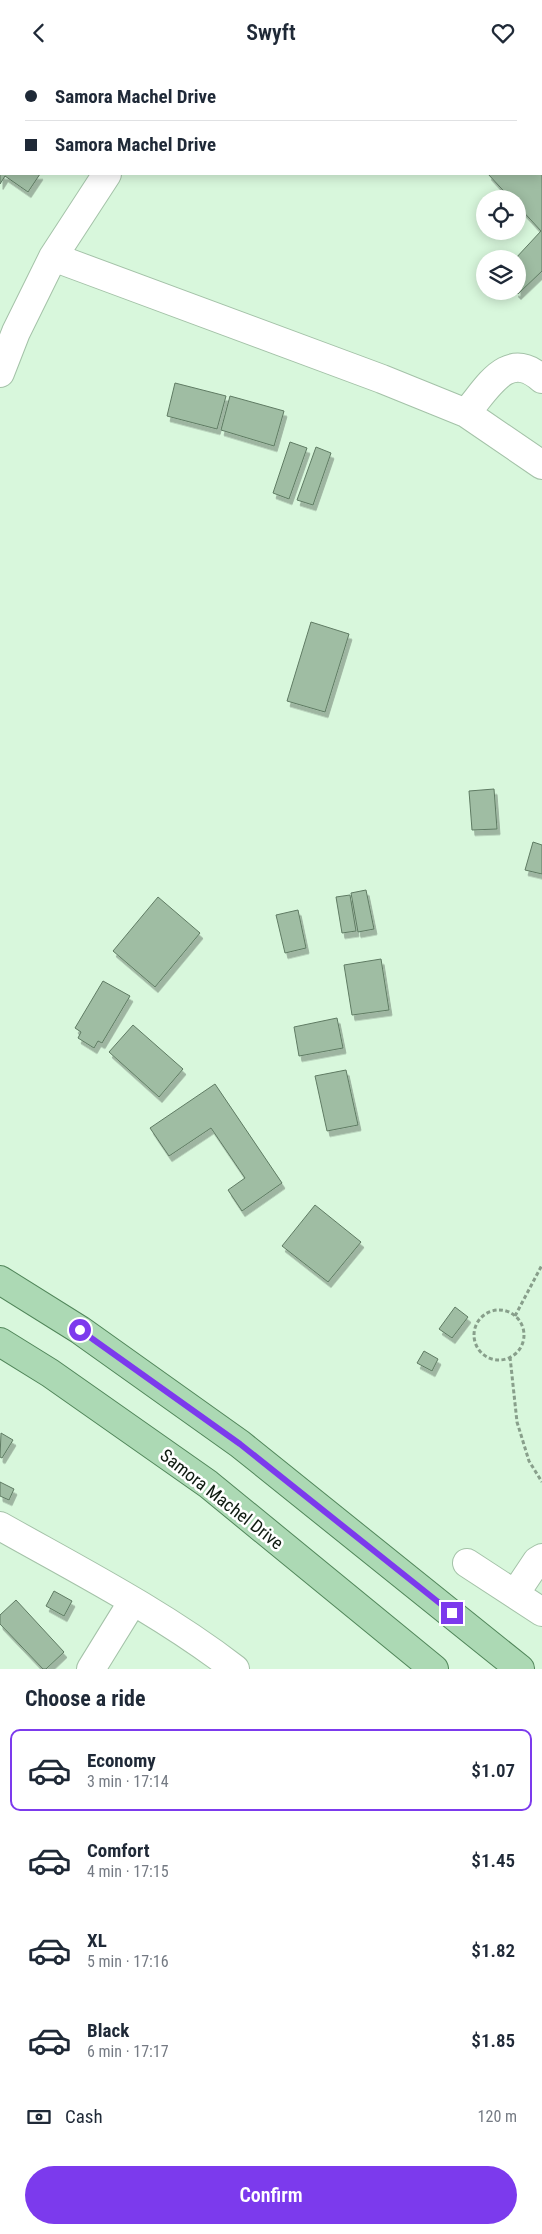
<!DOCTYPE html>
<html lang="en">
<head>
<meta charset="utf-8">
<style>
	:root { --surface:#fff; --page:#f2f2f3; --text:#1f2937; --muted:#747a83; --line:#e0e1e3; --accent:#7c3aed }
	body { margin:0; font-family:"Roboto Condensed",sans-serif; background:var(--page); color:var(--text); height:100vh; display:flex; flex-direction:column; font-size:19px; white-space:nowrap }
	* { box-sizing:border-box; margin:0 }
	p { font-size:16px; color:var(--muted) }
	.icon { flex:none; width:28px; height:28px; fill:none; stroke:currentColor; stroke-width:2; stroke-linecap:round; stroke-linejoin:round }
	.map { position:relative; height:1604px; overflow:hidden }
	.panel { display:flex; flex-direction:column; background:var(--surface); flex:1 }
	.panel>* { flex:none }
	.top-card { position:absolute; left:0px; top:0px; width:542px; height:110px; box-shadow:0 2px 12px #0003; display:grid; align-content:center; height:110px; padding:0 25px; background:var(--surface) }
	.buttons { position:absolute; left:476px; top:125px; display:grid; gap:10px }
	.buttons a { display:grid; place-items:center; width:50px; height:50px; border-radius:50%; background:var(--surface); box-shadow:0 2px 12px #0003; font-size:25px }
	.end { position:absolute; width:22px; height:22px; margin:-11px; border:6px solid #7c3aed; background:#fff; box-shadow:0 0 0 2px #fff }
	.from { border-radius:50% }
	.top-card b { display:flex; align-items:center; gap:18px; height:48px; font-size:19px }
	.top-card b+b { border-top:1px solid var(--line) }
	.top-card i { width:12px; height:12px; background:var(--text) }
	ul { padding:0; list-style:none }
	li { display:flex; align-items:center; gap:15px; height:82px; margin:0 10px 8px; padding:0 15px; border:2px solid transparent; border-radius:10px }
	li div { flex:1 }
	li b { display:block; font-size:19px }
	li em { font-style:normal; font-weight:600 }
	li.current { border-color:var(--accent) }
	li>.icon { width:45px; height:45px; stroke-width:1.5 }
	h2 { padding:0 25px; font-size:22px; line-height:60px }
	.pay { display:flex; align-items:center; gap:12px; height:55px; padding:0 25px; font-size:19px }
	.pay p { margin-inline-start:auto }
	.primary-button { display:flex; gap:10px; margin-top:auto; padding:10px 25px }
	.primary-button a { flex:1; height:58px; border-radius:30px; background:var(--accent); color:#fff; font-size:20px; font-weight:600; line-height:58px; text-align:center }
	header { display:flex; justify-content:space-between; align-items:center; height:65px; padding:0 25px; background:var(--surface); font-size:22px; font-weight:600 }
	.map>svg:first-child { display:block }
</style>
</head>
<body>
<header><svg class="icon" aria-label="back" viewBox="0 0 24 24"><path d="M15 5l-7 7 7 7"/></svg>Swyft<svg class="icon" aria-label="heart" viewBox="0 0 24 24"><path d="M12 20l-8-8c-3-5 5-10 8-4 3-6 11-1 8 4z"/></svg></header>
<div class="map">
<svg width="542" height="1604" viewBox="0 0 542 1604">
	<defs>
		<filter id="shadow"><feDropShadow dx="3" dy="5.5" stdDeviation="0" flood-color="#0004"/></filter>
	</defs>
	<rect width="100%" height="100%" fill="#d8f7dc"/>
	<path fill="#9fbda3" stroke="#5f7b63" filter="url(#shadow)" d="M0,0H53L1,1V109H40L28,127L5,111L0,119Z
		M406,0H542V206L518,229L515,226H518V194H515L541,166L518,141V134H511L488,109H541V1H405Z
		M175,318L226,331L217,364L167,351Z
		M230,331L284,346L274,381L221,365Z
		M290,377L307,383L289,434L273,428Z
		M316,382L331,388L313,440L297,435Z
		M311,557L349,569L325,647L287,636Z
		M494,724L497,764L472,765L469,726Z
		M533,777L542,780V809L525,805Z
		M366,825L374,864L358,867L351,828Z
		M350,830L356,866L342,868L336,832Z
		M158,832L200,868L155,922L113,886Z
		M298,845L306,883L285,888L276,850Z
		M381,894L389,945L352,950L344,900Z
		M103,916L130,931L102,978L98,976L94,983L78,973L81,967L75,963Z
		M337,953L343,983L299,991L294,962Z
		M133,960L183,1004L159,1032L109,987Z
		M346,1005L358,1060L327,1066L315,1011Z
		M215,1019L282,1118L242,1146L228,1125L245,1113L211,1063L169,1091L150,1063Z
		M315,1140L361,1177L328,1217L282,1181Z
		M455,1242L468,1252L452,1273L439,1264Z
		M424,1286L438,1294L432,1306L417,1298Z
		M1,1368L13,1375L2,1393L0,1392Z
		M0,1417L14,1424L9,1435L0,1431Z
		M54,1526L72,1536L64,1551L46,1541Z
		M16,1535L64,1587L46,1604H43L0,1559V1550Z"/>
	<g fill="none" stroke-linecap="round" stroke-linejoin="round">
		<defs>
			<path id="minor" d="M178,1L179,0
				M53,192L382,314L466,348L542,400
				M0,308L16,267L53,192L107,109
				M466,348C488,323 507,283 542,314
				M0,1461C80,1506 162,1548 235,1604
				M467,1498L542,1547
				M515,1529L537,1496L542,1493
				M91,1604L133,1536"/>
			<path id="major" d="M0,1215L80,1265L240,1379L520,1604
				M0,1277L50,1308L208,1419L434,1604"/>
		</defs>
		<use href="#minor" stroke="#a4c2a8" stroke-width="30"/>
		<use href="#major" stroke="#51865a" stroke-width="30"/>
		<path stroke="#889f8b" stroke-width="3" stroke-dasharray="4 2.5" stroke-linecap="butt" d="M474 1270a25 25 0 1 1 50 0a25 25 0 1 1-50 0Z
			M515,1251L542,1200
			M510,1292L517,1357L529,1396L542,1417"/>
		<use href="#minor" stroke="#fff" stroke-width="28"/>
		<use href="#major" stroke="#acd9b4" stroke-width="28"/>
	</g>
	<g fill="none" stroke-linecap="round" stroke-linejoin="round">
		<path stroke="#7c3aed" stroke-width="6" d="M80,1265L240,1379L452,1548"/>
	</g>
	<g text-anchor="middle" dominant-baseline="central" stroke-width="5" stroke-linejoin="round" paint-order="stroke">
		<g font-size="18" fill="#0f1a10" stroke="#fff">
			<text transform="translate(222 1434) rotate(38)">Samora Machel Drive</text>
		</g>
	</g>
</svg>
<div class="buttons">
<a><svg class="icon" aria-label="locate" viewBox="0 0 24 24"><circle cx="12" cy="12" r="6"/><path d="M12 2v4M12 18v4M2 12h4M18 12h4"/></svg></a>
<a><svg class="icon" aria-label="layers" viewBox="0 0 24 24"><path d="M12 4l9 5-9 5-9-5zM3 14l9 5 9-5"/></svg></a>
</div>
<i class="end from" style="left:80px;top:1265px"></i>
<i class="end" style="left:452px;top:1548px"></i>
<div class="top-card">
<b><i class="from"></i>Samora Machel Drive</b>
<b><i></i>Samora Machel Drive</b>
</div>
</div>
<section class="panel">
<h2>Choose a ride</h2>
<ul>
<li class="current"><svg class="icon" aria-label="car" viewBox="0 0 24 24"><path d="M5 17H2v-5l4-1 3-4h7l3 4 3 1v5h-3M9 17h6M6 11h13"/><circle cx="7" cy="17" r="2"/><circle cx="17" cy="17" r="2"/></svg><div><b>Economy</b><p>3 min · 17:14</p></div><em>$1.07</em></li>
<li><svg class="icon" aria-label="car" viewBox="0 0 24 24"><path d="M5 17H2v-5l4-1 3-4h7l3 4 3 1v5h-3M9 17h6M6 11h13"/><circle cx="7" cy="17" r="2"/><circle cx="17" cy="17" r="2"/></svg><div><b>Comfort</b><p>4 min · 17:15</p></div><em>$1.45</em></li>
<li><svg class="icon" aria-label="car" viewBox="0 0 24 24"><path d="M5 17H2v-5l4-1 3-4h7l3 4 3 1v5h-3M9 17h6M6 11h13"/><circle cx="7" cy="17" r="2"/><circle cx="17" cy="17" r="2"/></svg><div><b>XL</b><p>5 min · 17:16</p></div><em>$1.82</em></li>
<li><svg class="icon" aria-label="car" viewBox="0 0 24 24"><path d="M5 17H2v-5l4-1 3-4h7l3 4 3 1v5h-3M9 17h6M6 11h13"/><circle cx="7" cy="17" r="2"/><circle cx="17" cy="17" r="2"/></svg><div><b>Black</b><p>6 min · 17:17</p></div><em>$1.85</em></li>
</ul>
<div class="pay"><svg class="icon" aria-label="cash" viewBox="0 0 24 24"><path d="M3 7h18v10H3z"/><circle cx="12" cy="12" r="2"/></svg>Cash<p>120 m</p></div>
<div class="primary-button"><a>Confirm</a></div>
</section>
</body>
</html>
